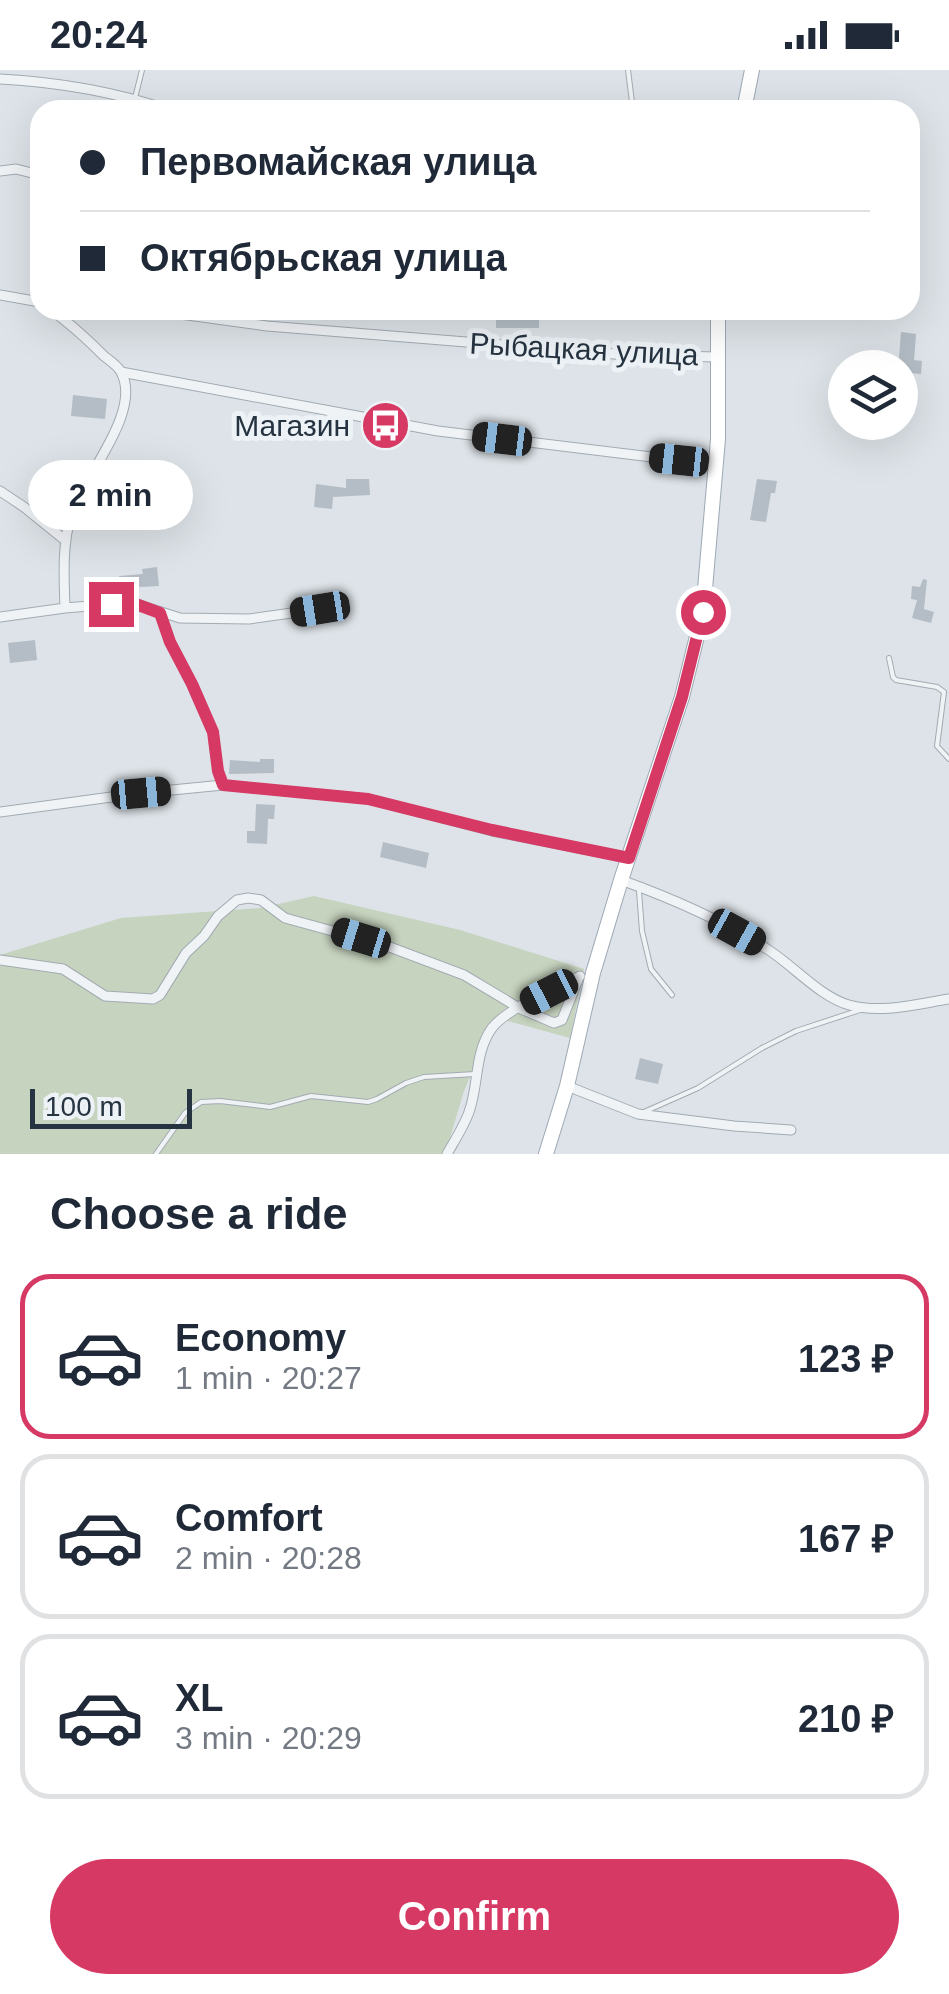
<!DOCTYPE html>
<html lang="en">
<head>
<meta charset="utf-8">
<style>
	:root { --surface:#fff; --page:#f2f2f3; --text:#1f2937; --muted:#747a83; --line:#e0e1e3; --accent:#d73965 }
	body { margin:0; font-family:Arial,sans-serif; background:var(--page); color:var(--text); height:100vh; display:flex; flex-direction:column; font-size:38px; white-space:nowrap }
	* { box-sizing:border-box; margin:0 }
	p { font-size:32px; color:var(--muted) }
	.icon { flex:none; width:55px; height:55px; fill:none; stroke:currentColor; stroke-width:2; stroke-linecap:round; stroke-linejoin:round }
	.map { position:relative; height:1084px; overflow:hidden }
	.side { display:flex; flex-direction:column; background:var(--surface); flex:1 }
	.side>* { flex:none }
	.hud { position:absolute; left:30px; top:30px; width:890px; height:220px; border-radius:30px; box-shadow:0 10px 40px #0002; display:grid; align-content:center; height:220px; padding:0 50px; background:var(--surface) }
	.fabs { position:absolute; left:828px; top:280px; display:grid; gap:20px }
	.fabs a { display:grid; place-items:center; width:90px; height:90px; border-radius:50%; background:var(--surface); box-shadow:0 10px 40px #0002; font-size:50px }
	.scale { position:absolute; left:30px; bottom:25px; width:162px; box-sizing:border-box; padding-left:10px; border:5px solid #263340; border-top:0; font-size:28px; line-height:35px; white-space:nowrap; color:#263340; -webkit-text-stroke:8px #edf2f6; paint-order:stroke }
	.end { position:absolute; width:45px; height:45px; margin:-22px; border:12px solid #d73965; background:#fff; box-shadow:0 0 0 5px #fff }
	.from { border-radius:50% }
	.bubble { position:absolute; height:70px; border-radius:35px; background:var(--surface); box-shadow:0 10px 40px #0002; font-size:32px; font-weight:700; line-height:70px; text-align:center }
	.car { position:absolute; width:30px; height:60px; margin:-30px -15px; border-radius:12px; box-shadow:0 0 8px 2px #0007; background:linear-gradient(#222 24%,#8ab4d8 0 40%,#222 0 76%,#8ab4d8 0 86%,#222 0) }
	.hud b { display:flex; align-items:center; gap:35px; height:95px; font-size:38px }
	.hud b+b { border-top:2px solid var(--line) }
	.hud i { width:25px; height:25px; background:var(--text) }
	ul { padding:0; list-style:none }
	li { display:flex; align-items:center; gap:30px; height:165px; margin:0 20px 15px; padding:0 30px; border:5px solid var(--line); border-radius:30px }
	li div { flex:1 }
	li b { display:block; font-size:38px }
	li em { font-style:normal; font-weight:700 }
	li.current { border-color:var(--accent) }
	li>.icon { width:90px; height:90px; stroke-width:1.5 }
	h2 { padding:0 50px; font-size:45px; line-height:120px }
	.action { display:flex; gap:20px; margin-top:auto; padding:20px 50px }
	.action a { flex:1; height:115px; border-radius:60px; background:var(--accent); color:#fff; font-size:40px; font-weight:700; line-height:115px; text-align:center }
	.status { display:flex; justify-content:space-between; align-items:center; height:70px; padding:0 50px; background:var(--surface); direction:ltr }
	.status svg { height:28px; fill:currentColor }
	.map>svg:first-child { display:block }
</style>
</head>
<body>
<div class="status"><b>20:24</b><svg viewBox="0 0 49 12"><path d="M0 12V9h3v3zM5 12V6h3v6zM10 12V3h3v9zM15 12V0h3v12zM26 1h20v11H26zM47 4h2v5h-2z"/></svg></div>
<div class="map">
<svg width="949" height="1084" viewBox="0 0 949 1084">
	<rect width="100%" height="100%" fill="#dde3e8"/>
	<path fill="#c6d3be" d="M314,826L460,860L584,899L570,968L504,950L487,967L464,1021L446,1081L442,1084H0V885L121,848L261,838Z"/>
	<path fill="#b4bdc5" d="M465,240H518V245L539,246V258H496V249H465Z
		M901,262L916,264L914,290L922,291L921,304L900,302V298H888L889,287L899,288Z
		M73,325L107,329L105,349L71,346Z
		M346,409H369L370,425L333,427L332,439L314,437L316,414L346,418Z
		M757,409L777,411L775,423H771L766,452L750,450Z
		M157,497L159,516L121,518L119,506L143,504L142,499Z
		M923,509L927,510L924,539L934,542L931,553L912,548L917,530L911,529L912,516L920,517Z
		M35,570L37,590L10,593L8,573Z
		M260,689H274V703L229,704L230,690L260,692Z
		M256,734L275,735L274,749H268L267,774L247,773V761H255Z
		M383,772L429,783L426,798L380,787Z
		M640,988L663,994L658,1014L635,1009Z"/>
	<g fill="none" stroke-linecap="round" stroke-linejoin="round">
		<defs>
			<path id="service" d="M628,0L633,40
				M135,28L142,0
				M889,588L893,607L896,610L937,617L944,622L937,676L949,689
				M639,821L642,861L651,899L672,925
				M644,1042L698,1018L762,978L796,961L860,940
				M156,1084L185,1043L201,1032L220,1031L270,1037L311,1026L368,1032L377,1029L406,1013L424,1007L475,1004"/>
			<path id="minor" d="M0,9C57,12 115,22 169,40
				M0,101L16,99L40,105
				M0,225L40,232
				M51,240C71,254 87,269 104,286C109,290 118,296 121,302C143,342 83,407 71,445C62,475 64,507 65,538
				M151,240L267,256L627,285L718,287
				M121,302L438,361L717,395
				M0,421L24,437L66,471
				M160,543L170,572L192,614L213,662L218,701L223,715
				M0,547L65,538L126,533H133L180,548L249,549L320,539
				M0,742L141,723L223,715L369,729L492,761L629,788
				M621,810C671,828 722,850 767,879C793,895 820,927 849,935C881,944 917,934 949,929
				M0,890L63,899L105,926L153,929L160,925L186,883L204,866L218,846L237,830L248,828L261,830L285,848L387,876L464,905L519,938L554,953L562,950L579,907
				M567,1016L638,1044L734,1056L791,1060
				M447,1084C455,1070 464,1056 469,1042C479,1015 474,983 492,958C506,939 558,917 580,906"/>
			<path id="primary" d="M744,40L752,0
				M546,1084L567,1016L593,903L621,810L682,627L703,542L718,369V240"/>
		</defs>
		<use href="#service" stroke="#a2abb2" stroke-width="6"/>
		<use href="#minor" stroke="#a2abb2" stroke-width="11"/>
		<use href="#primary" stroke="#9ca9b5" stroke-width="16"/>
		<use href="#service" stroke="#f0f3f6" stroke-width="4"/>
		<use href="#minor" stroke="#f0f3f6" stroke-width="9"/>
		<use href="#primary" stroke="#fff" stroke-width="14"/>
	</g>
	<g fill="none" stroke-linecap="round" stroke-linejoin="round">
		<path stroke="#d73965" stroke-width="12" d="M111,534L133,533L160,543L170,572L192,614L213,662L218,701L223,715L368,729L492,760L629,788L682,627L703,542"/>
	</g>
	<defs>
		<symbol id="bus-disc" viewBox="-11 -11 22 22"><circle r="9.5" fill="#d73965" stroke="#edf2f6"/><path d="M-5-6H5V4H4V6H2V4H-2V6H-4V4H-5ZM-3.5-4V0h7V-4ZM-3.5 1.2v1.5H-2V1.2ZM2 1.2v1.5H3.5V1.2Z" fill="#fff"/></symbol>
	</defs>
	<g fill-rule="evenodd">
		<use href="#bus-disc" x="358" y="328" width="55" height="55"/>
	</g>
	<g text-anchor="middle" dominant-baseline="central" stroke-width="10" stroke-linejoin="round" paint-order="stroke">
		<g font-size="30" fill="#263340" stroke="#edf2f6">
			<text transform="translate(584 279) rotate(3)">Рыбацкая улица</text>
		</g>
		<g font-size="30" fill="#263340" stroke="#edf2f6" text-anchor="end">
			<text x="350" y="355">Магазин</text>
		</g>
	</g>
</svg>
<div class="fabs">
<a><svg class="icon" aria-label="layers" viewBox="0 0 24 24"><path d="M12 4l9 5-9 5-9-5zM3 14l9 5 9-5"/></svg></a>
</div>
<div class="scale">100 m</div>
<i class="end from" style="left:703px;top:542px"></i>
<i class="end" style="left:111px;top:534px"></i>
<div class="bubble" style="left:28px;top:390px;width:165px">2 min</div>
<i class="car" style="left:502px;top:369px;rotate:277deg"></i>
<i class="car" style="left:679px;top:390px;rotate:276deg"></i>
<i class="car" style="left:320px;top:539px;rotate:261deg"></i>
<i class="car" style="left:141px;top:723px;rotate:85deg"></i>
<i class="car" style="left:737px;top:862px;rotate:119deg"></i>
<i class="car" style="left:361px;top:868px;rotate:287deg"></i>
<i class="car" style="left:549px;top:922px;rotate:243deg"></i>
<div class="hud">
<b><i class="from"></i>Первомайская улица</b>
<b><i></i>Октябрьская улица</b>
</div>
</div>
<section class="side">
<h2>Choose a ride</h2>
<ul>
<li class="current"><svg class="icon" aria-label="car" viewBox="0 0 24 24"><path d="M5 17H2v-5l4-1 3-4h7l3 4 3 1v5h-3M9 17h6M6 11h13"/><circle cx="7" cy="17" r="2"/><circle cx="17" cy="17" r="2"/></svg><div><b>Economy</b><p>1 min · 20:27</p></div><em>123 ₽</em></li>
<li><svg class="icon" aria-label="car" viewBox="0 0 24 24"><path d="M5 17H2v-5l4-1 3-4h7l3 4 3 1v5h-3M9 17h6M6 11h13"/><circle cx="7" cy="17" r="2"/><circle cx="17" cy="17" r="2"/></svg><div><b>Comfort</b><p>2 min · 20:28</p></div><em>167 ₽</em></li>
<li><svg class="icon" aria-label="car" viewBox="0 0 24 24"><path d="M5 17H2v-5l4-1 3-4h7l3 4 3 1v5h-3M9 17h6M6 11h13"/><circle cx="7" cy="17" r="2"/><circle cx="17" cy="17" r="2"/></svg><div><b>XL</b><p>3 min · 20:29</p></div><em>210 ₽</em></li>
</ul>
<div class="action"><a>Confirm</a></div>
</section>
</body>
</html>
